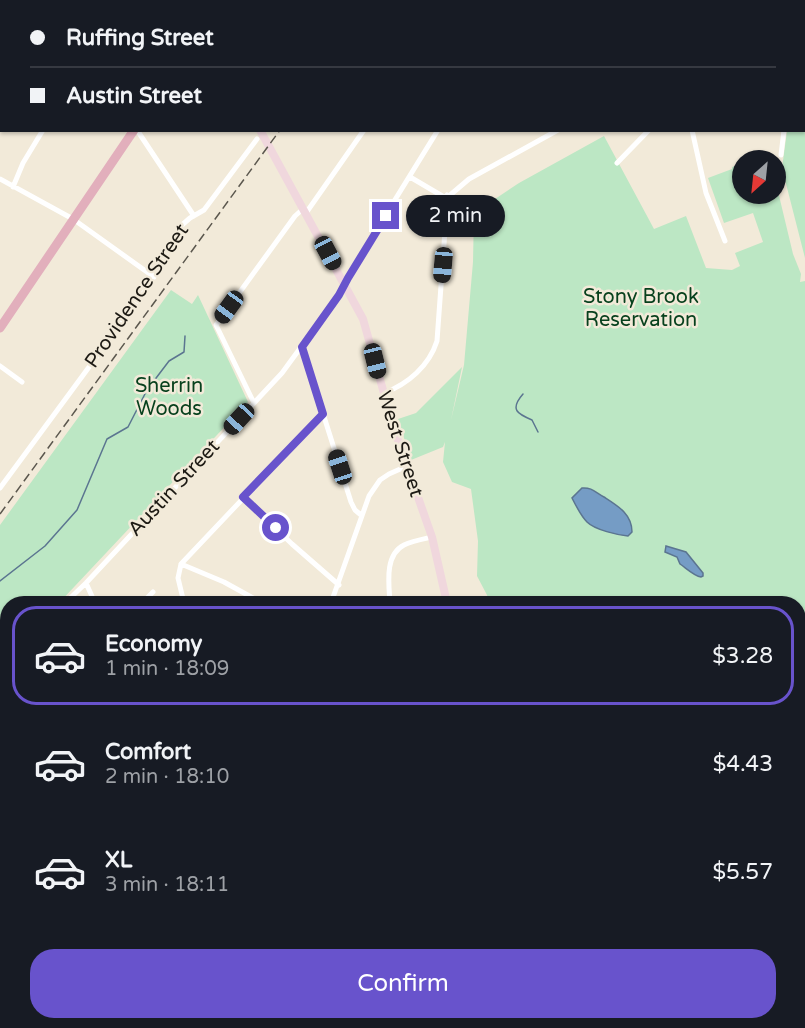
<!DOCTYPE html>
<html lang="en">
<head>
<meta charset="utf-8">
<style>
	:root { --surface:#171b24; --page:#242831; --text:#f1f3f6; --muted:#9ea1a6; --line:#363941; --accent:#6853cc }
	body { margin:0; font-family:"Varela Round",sans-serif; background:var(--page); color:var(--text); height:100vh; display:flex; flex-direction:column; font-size:22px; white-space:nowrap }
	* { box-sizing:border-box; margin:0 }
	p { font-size:20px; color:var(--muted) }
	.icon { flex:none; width:33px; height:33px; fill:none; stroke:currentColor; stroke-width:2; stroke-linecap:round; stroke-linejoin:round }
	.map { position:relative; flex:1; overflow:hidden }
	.panel { position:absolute; left:0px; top:596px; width:806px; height:434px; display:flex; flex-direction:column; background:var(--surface); border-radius:24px 24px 0 0; box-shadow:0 2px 4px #0004 }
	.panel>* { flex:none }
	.top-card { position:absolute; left:0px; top:0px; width:806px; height:132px; box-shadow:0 2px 4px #0004; display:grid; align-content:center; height:132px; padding:0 30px; background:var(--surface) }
	.needle { width:39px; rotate:207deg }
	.fabs { position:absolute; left:732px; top:150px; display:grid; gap:12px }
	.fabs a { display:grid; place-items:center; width:54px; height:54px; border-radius:50%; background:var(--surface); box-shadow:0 2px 4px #0004; font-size:30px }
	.end { position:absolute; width:27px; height:27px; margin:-14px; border:8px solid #6853cc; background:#fff; box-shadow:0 0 0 3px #fff }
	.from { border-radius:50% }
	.bubble { position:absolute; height:42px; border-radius:21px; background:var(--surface); box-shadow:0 2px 4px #0004; font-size:20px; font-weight:600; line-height:42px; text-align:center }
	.car { position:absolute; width:18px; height:36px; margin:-18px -9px; border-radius:8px; box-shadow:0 0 4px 2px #0007; background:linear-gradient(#222 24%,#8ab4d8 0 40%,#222 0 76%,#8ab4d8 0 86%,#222 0) }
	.top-card b { display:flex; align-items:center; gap:21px; height:57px; font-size:22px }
	.top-card b+b { border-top:2px solid var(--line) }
	.top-card i { width:15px; height:15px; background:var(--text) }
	ul { padding:10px 0 0; list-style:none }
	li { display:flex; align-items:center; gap:18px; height:99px; margin:0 12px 9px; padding:0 18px; border:3px solid transparent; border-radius:24px }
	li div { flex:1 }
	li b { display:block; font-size:22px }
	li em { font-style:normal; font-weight:600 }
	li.on { border-color:var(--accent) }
	li>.icon { width:54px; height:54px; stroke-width:1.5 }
	.primary-button { display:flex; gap:12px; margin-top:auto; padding:12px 30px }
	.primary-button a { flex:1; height:69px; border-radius:24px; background:var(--accent); color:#fff; font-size:24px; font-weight:600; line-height:69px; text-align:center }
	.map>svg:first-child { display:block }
</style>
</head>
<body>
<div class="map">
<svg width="805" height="1028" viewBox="0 0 805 1028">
	<rect width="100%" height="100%" fill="#f2ead9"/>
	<path fill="#bce7c4" d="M804,100H805V258L782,168L787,131L804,130Z
		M604,136L654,229L686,216L706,268L732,270L740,266L735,253L763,242L753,213L724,223L708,178L732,169V167L738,165L740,170H742V194H776V183L793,254L801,274L800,282L805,281V1028H467L471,1022H798V603H489L487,595L477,576L478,541L471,489L452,482L443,462L445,442L443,447L411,460L398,419L416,413L462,367L451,420L464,365L473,262L474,213L519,183Z
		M171,290L192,304L198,295L248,402L59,603H8V821L0,840V525Z"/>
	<path fill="#759cc5" stroke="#5b7590" stroke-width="1.5" d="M582,488C592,487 596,493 604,497C618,506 632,514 632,532L628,536C618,535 595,530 587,522C581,516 576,506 572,498Z
		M666,546L686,552L703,573V576L701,577C694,576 686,568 680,564L677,557L665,552Z"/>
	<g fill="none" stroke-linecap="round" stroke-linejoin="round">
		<path stroke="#5b7590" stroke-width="1.5" d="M523,394C509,410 518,414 532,420L538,432
			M0,581L45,546L77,510L107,439L128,427L147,390L169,361L184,352L185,336"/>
		<path stroke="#fff" stroke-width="5" d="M29,0L30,2
			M265,0L266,2
			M521,0L523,2
			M720,0L721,2
			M5,2L6,0
			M111,2L114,0
			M448,2L449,0
			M514,2L515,0
			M566,2L567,0
			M639,2L641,0
			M0,6L2,4
			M0,70L2,69
			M137,130L194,216
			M692,130L706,193L725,241
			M781,155L784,130
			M617,163L649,130
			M410,177L444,197
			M0,179L73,219L154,277
			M13,187L23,163L43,130
			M449,196L469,179L558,130
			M306,213L364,130
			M302,347L351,502L355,510L361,515
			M0,366L22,382
			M384,393C408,384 429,366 437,341L447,203L443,200L447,195L451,200L447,203
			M254,403L216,325L295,216L304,208
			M0,488L145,291L182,225L190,218L204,210L257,139
			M243,497L292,544L339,585
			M181,564L323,414
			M181,564L224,582L262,603
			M181,564L178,578L184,603
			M86,583L95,603
			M65,603L86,583L282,373L339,295L348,276L438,130
			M142,603L153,592
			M331,603L369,496L380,480L389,474L407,466
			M390,603C389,585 384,555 404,545C412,541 423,539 432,537
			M0,848L8,831
			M0,934L8,929
			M51,1022L52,1028
			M102,1022L104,1028
			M33,1028L36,1022
			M131,1028L136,1022
			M181,1028V1022
			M230,1028L231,1022
			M280,1028L281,1022
			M330,1028L332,1022
			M397,1028L398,1022"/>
		<path stroke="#f0d7dd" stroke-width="8" d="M183,0V2
			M260,130L363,319L394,429L432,537L447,603
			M431,1028L436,1022"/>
		<path stroke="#e2afbc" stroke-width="9" d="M279,2L280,0
			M0,328L134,130"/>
		<path stroke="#5b574e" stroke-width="1.5" stroke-dasharray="9 4.5" stroke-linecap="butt" d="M371,2L372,0
			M0,514L280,130"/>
	</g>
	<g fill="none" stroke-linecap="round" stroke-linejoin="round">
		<path stroke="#6853cc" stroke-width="8" d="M276,528L243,497L323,414L302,347L339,295L348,278L386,216"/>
	</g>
	<g text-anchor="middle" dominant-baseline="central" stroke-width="5" stroke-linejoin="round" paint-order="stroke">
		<g font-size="20" fill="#1d1a14" stroke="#f2ead9">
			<text transform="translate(137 296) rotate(-56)">Providence Street</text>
			<text transform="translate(400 444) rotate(72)">West Street</text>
			<text transform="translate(174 488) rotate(-47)">Austin Street</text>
		</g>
		<g font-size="20" fill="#07411d" stroke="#f2ead9">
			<text x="641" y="297">Stony Brook<tspan x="641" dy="23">Reservation</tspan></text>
			<text x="169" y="386">Sherrin<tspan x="169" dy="23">Woods</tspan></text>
		</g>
	</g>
</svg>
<div class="fabs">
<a><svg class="needle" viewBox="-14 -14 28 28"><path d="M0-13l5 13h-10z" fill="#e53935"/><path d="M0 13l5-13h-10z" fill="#9ea1a6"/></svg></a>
</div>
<i class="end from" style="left:276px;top:528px"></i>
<i class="end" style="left:386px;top:216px"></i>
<div class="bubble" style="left:406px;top:195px;width:99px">2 min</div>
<i class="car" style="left:328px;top:253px;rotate:152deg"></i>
<i class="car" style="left:443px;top:265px;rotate:185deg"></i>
<i class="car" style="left:229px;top:307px;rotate:216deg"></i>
<i class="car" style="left:375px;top:361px;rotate:166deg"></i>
<i class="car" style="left:239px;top:419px;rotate:223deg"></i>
<i class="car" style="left:340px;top:467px;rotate:342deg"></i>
<div class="top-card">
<b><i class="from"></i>Ruffing Street</b>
<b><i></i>Austin Street</b>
</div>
<section class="panel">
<ul>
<li class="on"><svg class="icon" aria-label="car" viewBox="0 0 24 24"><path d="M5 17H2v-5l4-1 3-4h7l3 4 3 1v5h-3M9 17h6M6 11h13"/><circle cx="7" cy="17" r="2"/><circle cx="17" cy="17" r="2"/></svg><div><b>Economy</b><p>1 min · 18:09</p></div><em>$3.28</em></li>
<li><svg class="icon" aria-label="car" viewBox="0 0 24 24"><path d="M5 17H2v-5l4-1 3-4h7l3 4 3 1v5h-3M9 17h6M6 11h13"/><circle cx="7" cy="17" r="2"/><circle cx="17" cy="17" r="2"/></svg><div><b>Comfort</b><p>2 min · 18:10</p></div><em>$4.43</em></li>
<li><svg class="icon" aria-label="car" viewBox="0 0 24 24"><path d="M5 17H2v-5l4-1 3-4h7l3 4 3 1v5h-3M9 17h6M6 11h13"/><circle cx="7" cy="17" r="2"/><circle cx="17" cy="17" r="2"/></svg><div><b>XL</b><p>3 min · 18:11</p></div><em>$5.57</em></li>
</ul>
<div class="primary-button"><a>Confirm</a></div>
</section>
</div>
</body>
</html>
